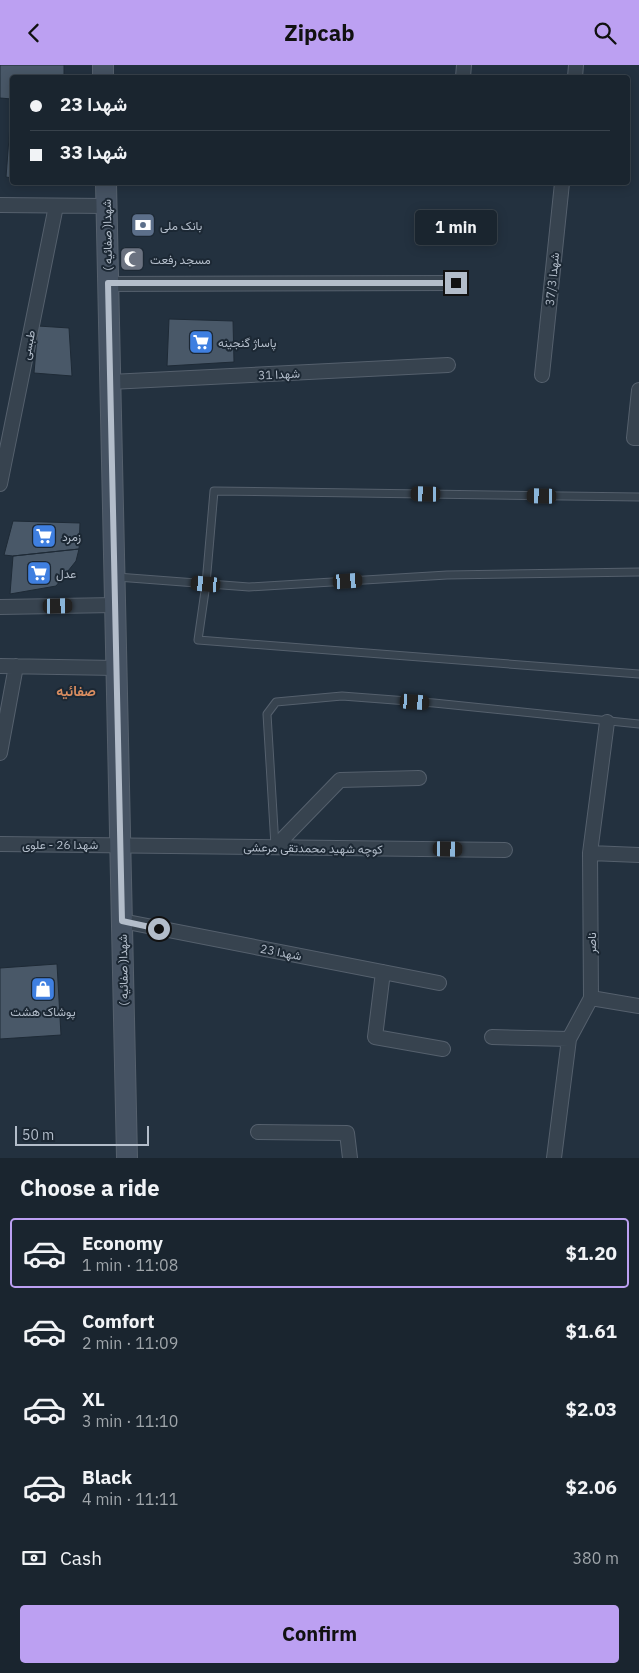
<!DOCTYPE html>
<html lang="en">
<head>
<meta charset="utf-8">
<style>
	:root { --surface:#1a252f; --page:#27313b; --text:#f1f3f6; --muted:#9fa5aa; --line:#38424b; --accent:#bca0f2 }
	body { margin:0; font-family:"IBM Plex Sans",Vazirmatn,sans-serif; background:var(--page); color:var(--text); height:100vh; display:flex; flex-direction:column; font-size:19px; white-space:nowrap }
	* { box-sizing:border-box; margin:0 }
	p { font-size:16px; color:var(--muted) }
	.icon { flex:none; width:28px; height:28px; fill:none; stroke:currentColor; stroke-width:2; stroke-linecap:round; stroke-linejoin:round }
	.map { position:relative; height:1093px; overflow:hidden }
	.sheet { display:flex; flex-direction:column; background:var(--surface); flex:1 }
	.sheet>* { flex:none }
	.banner { position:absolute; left:10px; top:10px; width:620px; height:110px; border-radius:5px; box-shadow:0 2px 12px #0003,0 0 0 1px var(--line); display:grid; align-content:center; height:110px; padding:0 20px; background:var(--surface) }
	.scale { position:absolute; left:15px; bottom:12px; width:134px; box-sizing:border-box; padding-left:5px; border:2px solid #b3bdca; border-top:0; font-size:14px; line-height:18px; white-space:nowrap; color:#b3bdca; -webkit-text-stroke:4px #1c2834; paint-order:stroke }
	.end { position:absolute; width:22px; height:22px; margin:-11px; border:6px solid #b3bdca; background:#111; box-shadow:0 0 0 2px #111 }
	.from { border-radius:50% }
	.bubble { position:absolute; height:35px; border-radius:5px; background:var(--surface); box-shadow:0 2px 12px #0003,0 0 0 1px var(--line); font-size:16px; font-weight:700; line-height:35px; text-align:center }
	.car { position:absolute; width:15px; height:30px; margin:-15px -8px; border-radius:6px; box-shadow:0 0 4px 1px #0007; background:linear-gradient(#222 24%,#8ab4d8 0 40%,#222 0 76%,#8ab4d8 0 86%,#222 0) }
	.banner b { display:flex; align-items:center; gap:18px; height:48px; font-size:19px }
	.banner b+b { border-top:1px solid var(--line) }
	.banner i { width:12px; height:12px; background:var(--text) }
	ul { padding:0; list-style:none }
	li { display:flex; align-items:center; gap:15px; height:70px; margin:0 10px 8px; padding:0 10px; border:2px solid transparent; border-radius:5px }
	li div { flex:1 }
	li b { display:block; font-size:19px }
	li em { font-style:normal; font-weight:700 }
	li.active { border-color:var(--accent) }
	li>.icon { width:45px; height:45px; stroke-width:1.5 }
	h2 { padding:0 20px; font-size:22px; line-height:60px }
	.pay { display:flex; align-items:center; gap:12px; height:55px; padding:0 20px; font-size:19px }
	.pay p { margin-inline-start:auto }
	.primary-button { display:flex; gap:10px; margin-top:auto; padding:10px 20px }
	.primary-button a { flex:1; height:58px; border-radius:5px; background:var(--accent); color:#111; font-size:20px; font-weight:700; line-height:58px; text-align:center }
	header { display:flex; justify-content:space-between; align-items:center; height:65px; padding:0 20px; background:var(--accent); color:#111; font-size:22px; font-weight:700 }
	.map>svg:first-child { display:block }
</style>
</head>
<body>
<header><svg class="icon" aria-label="back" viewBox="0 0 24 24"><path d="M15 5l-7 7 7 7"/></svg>Zipcab<svg class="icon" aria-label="search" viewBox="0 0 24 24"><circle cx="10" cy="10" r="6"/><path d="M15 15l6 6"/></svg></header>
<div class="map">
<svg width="639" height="1093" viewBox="0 0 639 1093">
	<rect width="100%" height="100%" fill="#23313f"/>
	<path fill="#495868" stroke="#1e2a36" d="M0,0H64V12H12V34L0,33Z
		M12,34V113L6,112Z
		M169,254L233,256L234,297L167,301Z
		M38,261L69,263L72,311L34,308Z
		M13,456L80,458L79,484L13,491L4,490Z
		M79,484L76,496L56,521L10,529L13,491Z
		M57,899L61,970L0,974V903Z"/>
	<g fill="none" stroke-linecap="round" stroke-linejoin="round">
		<defs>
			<path id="lane" d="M639,432L214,426L206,519L198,575L639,609
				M117,512L249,522L447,510L639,507
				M275,781L267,649L276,637L342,631L434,638L639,659"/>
			<path id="street" d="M463,12L464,0
				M575,12L576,0
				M0,140L106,141
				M108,219L456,218
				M542,310L562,118
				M110,317L448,300
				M639,325L634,373H639
				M0,419L56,141
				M0,542L115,540
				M0,601L116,603
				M0,688L16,601
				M0,779L505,785
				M275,782L340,715L419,713
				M590,788L639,790
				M122,856L439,918
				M383,907L375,972L443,984
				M591,933L639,941
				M492,972L569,974
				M258,1067L347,1068L350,1093
				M554,1093L569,974L591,933L590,788L607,657"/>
			<path id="secondary" d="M103,0V12
				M106,118L127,1093"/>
		</defs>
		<use href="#lane" stroke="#55606d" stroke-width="9"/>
		<use href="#street" stroke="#55606d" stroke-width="16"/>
		<use href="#secondary" stroke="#55606d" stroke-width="22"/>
		<use href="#lane" stroke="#37434f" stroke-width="7"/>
		<use href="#street" stroke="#37434f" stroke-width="14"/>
		<use href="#secondary" stroke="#455262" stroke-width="20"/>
	</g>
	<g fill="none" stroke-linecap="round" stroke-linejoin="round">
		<path stroke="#b3bdca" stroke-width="6" d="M159,864L122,856L108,218H456"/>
	</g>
	<defs>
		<symbol id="bank-square" viewBox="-11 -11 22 22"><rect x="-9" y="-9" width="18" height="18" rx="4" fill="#5c6f8a" stroke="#1c2834"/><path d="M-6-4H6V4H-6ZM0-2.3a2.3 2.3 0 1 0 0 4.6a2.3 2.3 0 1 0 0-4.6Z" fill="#fff"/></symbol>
		<symbol id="mosque-square" viewBox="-11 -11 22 22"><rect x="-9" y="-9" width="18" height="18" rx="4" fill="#6b7280" stroke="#1c2834"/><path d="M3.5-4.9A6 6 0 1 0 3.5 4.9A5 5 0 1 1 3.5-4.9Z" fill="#fff"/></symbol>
		<symbol id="supermarket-square" viewBox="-11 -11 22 22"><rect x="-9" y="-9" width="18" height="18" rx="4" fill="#3f7fe0" stroke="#1c2834"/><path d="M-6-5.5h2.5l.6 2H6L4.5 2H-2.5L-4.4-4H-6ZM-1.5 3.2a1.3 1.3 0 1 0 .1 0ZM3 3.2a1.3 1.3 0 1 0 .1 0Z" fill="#fff"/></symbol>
		<symbol id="shop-square" viewBox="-11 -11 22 22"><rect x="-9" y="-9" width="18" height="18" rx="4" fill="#3f7fe0" stroke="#1c2834"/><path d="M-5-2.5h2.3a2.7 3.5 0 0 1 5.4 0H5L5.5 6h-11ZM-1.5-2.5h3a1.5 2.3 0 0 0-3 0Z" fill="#fff"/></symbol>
	</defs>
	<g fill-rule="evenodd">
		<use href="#bank-square" x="129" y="146" width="28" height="28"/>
		<use href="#mosque-square" x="118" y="180" width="28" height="28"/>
		<use href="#supermarket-square" x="187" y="263" width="28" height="28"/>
		<use href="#supermarket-square" x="30" y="457" width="28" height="28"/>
		<use href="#supermarket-square" x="25" y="494" width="28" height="28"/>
		<use href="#shop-square" x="29" y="910" width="28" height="28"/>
	</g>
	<g text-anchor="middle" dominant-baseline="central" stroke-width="4" stroke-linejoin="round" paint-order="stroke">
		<g font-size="12" fill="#b3bdca" stroke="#1c2834" text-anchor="start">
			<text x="160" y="160">بانک ملی</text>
			<text x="150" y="194">مسجد رفعت</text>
			<text x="218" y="277">پاساژ گنجینه</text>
			<text x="62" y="471">زمرد</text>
			<text x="56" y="508">عدل</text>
			<text x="43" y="946" text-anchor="middle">پوشاک هشت</text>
		</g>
		<g font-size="12" fill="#b3bdca" stroke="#1c2834">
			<text transform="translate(107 170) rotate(-91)">شهدا( صفائیه )</text>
			<text transform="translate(552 214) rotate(-84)">شهدا 37/3</text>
			<text transform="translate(28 280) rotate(-79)">طبسی</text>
			<text transform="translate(279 309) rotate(-3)">شهدا 31</text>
			<text x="60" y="779">شهدا 26 - علوی</text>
			<text transform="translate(313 783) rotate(1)">کوچه شهید محمدتقی مرعشی</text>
			<text transform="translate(591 878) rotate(-90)">ناصر</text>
			<text transform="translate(281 887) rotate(11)">شهدا 23</text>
			<text transform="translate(123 905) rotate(-91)">شهدا( صفائیه )</text>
		</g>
		<g font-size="14" font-weight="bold" fill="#d98d60" stroke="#1c2834">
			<text x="76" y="626">صفائیه</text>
		</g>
	</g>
</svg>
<div class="scale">50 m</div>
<i class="end from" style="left:159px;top:864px"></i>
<i class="end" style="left:456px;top:218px"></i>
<div class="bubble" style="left:415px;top:145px;width:82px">1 min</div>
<i class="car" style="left:426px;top:429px;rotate:271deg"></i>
<i class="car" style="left:542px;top:431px;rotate:271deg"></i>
<i class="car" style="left:348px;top:516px;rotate:86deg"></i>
<i class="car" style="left:206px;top:519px;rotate:275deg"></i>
<i class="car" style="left:58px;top:541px;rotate:89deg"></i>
<i class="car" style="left:415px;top:637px;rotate:94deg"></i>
<i class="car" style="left:448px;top:784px;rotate:91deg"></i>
<div class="banner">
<b><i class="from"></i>شهدا 23</b>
<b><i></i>شهدا 33</b>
</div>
</div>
<section class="sheet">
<h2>Choose a ride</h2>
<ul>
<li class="active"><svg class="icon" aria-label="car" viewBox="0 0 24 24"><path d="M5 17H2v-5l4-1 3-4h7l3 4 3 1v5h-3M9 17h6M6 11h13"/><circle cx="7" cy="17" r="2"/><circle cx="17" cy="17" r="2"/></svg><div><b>Economy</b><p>1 min · 11:08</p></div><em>$1.20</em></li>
<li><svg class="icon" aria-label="car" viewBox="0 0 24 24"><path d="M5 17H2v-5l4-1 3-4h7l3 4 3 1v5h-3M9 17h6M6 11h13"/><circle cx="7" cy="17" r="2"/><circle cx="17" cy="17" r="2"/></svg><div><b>Comfort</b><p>2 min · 11:09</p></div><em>$1.61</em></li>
<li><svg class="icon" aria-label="car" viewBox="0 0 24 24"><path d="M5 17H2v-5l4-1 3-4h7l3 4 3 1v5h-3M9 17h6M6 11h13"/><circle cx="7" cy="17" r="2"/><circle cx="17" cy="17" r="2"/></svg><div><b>XL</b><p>3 min · 11:10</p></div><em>$2.03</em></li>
<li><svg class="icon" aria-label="car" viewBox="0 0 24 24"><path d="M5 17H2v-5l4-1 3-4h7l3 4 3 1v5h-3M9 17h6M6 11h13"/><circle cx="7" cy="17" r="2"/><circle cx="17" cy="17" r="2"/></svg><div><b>Black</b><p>4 min · 11:11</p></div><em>$2.06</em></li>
</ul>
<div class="pay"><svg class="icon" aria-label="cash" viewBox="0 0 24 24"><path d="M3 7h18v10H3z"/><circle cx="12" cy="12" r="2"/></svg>Cash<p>380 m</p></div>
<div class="primary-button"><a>Confirm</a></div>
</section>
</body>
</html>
